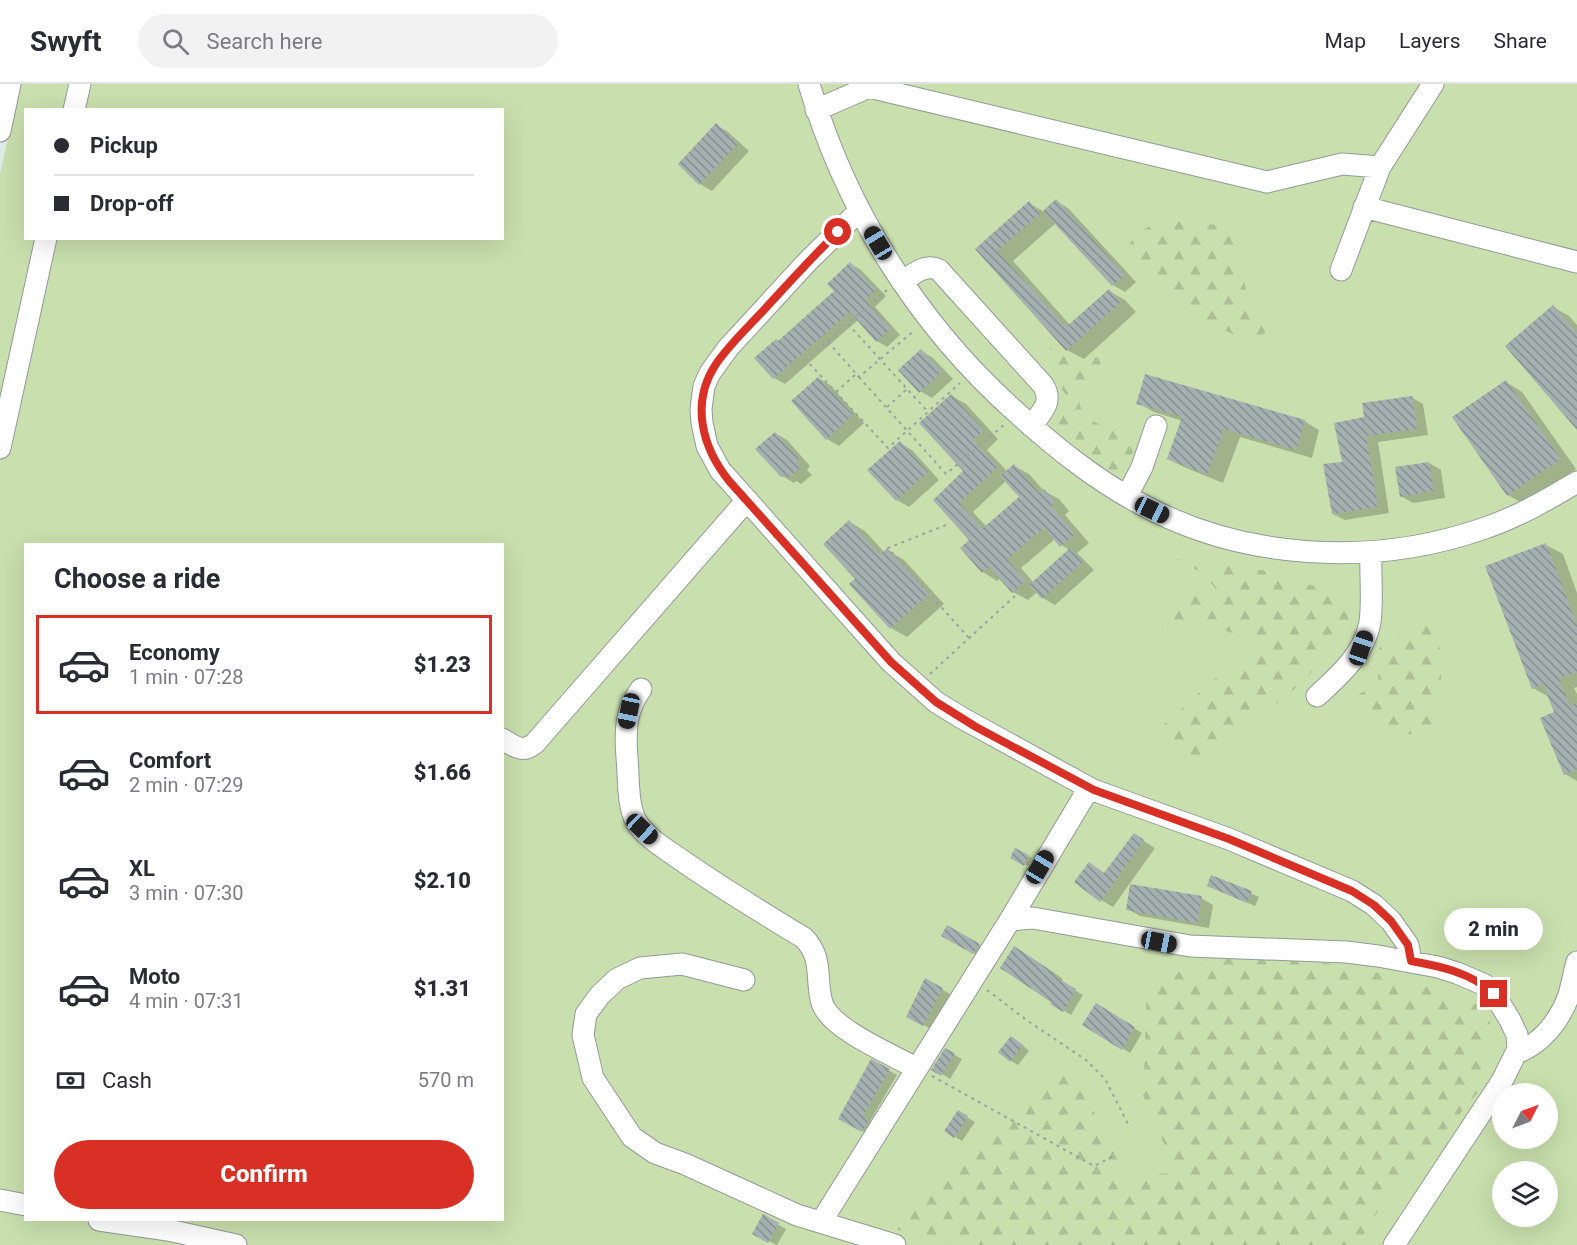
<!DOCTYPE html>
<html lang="en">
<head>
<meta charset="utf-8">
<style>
	:root { --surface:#fff; --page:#f2f2f3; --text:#2b2b33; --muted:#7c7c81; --line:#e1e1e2; --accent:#d93025 }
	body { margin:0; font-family:Roboto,sans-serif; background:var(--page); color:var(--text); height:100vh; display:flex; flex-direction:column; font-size:22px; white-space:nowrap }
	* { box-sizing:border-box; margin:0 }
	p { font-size:20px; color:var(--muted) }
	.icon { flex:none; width:33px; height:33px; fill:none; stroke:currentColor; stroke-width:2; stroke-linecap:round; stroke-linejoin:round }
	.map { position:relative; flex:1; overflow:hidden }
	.drawer { position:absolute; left:24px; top:459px; width:480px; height:678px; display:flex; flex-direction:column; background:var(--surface); border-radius:0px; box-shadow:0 6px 24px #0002 }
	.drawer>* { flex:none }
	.guide { position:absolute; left:24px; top:24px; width:480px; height:132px; border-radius:0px; box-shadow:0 6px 24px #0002; display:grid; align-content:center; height:132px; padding:0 30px; background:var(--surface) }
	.needle { width:39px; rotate:48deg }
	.fabs { position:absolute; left:1492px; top:999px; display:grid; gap:12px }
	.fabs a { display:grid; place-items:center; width:66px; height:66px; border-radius:50%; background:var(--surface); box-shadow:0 6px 24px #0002; font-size:30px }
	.end { position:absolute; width:27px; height:27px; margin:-14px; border:8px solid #d93025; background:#fff; box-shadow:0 0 0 3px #fff }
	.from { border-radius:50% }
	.bubble { position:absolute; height:42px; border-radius:21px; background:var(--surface); box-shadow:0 6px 24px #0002; font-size:20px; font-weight:800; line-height:42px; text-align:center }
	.car { position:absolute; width:18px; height:36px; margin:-18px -9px; border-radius:8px; box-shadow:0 0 4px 2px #0007; background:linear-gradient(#222 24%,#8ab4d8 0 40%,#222 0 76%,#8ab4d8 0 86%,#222 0) }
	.guide b { display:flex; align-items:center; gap:21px; height:57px; font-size:22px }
	.guide b+b { border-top:2px solid var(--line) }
	.guide i { width:15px; height:15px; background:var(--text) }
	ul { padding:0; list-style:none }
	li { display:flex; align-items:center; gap:18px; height:99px; margin:0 12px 9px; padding:0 18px; border:3px solid transparent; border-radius:0px }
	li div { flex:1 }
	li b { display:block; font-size:22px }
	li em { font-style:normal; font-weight:800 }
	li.selected { border-color:var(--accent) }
	li>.icon { width:54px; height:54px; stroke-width:1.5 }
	h2 { padding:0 30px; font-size:27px; line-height:72px }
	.pay { display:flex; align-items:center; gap:15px; height:66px; padding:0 30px; font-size:22px }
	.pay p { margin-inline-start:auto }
	.button { display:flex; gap:12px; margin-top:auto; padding:12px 30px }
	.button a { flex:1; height:69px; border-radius:36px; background:var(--accent); color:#fff; font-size:24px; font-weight:800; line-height:69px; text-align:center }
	header { display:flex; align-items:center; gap:36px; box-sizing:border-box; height:84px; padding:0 30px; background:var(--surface); border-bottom:2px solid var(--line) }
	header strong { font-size:28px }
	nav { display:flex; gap:33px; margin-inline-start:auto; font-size:21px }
	.search { width:420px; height:54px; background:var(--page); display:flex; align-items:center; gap:15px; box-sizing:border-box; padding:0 21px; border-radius:33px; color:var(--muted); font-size:22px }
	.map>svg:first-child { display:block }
</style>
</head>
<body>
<header>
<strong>Swyft</strong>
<div class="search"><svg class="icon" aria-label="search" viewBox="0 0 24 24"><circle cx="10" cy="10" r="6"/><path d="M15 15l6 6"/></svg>Search here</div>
<nav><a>Map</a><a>Layers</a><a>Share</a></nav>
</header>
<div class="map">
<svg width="1577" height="1161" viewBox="0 0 1577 1161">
	<defs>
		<pattern id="forest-firs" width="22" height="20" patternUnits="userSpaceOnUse" patternTransform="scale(1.5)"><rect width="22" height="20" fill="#c9dfad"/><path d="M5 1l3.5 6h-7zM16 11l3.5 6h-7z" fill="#adc095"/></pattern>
		<pattern id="building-back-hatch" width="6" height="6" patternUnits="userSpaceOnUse" patternTransform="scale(1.5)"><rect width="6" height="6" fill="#a5b0b1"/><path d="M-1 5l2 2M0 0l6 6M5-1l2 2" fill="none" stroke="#879090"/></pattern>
	</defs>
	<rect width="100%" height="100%" fill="#e0ebe8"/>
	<path fill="#c9dfad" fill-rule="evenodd" d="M20,0H1577V1161H0V90ZM26,26H502V154H26ZM26,460H502V1136H26ZM1503,1010H1548V1054H1503ZM1503,1088H1548V1132H1503Z"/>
	<path fill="url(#forest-firs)" d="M1162,136L1228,142L1248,211L1277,240L1250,259L1200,234L1120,175L1137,149Z
		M1050,264L1093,273H1104L1093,293L1073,300L1084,333L1126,353L1137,362L1117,394L1077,369L1054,340L1066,311L1050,289Z
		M1176,475L1262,486L1321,504L1352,510L1346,553L1298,602L1234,655L1198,678L1156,659L1164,640L1219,591L1261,558L1207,541L1149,543L1179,507L1226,518L1204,490Z
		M1417,537L1439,543L1442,609L1429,650H1392L1344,617L1378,601L1379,564Z
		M1244,864L1400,893L1492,926L1479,1007L1372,1135L1358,1161H965L897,1146L967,1062L1068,974L1126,1094L1176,1088L1143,1011L1147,900Z"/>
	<path fill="#0003" fill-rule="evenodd" d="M716,41L728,48L749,67L712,107L700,100L680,80Z
		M1056,117L1068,124L1136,198L1125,208L1113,201L1056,139L1013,177L1070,241L1109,207L1125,216L1136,228L1084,275L1067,266L977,165L1029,119L1044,128Z
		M851,180L861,186L886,212L875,223L900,251L887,263L877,257L858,236L785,300L774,294L756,274L779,258L836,207Z
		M1553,223L1569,232L1577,241V343Z
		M921,267L933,274L953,295L932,314L920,307Z
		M818,294L830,301L864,339L839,362L827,355Z
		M1506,298L1522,308L1576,385L1525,421L1508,411L1455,334Z
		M952,312L966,320L998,355L987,366L1007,387L1014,382L1029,390L1044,407L1059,415L1069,427L1065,431L1089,459L1077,469L1094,486L1055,521L1043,514L1037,508L1028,516L1013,508L1001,494L997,497L983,488L971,457L935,416L965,387ZM1006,397L1021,413L987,443L973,428ZM1055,455L1061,461L1070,466L1034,499L1021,484Z
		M1411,313L1423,320L1428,351L1378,358L1389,429L1345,436L1333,430L1365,335Z
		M1138,319L1304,337L1319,346L1312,374L1240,353L1223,399L1184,383L1168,375L1183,337L1154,328Z
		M775,349L787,356L810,382L807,386L812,391L801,400L796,397L794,399L782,392Z
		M900,359L912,366L939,396L909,423L897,416L870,387Z
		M1429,379L1441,386L1445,414L1413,419L1401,412Z
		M850,438L866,448L885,469L887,466L904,476L944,520L907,553L891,544L857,495Z
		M1546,461L1563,470L1577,509V603L1574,604L1577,610V697L1565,690L1556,629L1549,613L1533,604Z
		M1134,751L1155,764L1113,823L1101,816L1089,780L1105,790Z
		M1015,766L1032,774L1028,782L1011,774Z
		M1212,793L1259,813L1255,822L1208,802Z
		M1201,814L1213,821L1209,844L1140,832L1128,825Z
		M947,843L987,865L982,874L943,851Z
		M1022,868L1063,895L1061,898L1083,911L1071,931L1052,919L1053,917Z
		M926,896L950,910L931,945L908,932Z
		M1097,921L1142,949L1130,969L1084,940Z
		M1019,958L1029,967L1018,981L1011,977Z
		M946,966L962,975L950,995L934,985Z
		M872,977L897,991L870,1037L876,1041L870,1051L840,1035Z
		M958,1028L975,1038L962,1057L946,1047Z
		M763,1132L786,1145L777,1161L754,1150Z"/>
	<path fill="url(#building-back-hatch)" d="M716,39L738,60L699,101L678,80Z
		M1056,115L1125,191L1112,202L1043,127Z
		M1029,117L1040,130L997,167L1066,243L1109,205L1121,218L1066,267L975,165Z
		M850,178L876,206L865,216L891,245L876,258L850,228L773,295L754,274L776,255L778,257L834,207L827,200Z
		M1553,221L1577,249V346L1505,262Z
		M921,265L942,288L919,309L898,286Z
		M1145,290L1305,336L1296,366L1224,345L1207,391L1167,375L1182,333L1136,320Z
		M818,293L853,331L826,356L791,317Z
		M1506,296L1561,375L1507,412L1452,333Z
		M951,310L984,346L973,356L998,383L959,419L982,445L1019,413L1000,392L1014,380L1039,409L1044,405L1055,418L1051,422L1075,450L1060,463L1044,444L1007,475L1026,497L1012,509L989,483L982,489L960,464L969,456L933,416L963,387L919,339Z
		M1412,312L1417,345L1366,352L1378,423L1332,430L1323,380L1342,378L1334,339L1364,333L1362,319Z
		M775,348L799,375L796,378L800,384L788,394L784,390L781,393L755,365Z
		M900,357L928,388L896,417L867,386Z
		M1429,378L1434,407L1400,413L1395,383Z
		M849,436L880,471L887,464L929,510L890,545L849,500L855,495L823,460Z
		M1546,459L1577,541V588L1559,594L1570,622L1577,619V685L1564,691L1540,634L1554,628L1543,600L1532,605L1485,482Z
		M1070,464L1083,478L1042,515L1029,501Z
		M1134,749L1144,756L1100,818L1074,798L1089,778L1104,789Z
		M1015,764L1029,771L1024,782L1010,774Z
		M1211,791L1252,807L1247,819L1207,802Z
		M1130,800L1202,812L1197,839L1126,826Z
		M947,841L980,860L973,870L941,852Z
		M1014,862L1056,890L1054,892L1076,905L1063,928L1050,920L1051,918L1000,884Z
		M925,894L943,904L923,942L906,933Z
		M1096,919L1135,943L1122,966L1082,941Z
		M1011,952L1023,961L1010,978L998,968Z
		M945,964L955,969L941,992L931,986Z
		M871,975L890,985L863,1032L869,1035L862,1048L838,1035Z
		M958,1026L968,1032L954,1054L944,1047Z
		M763,1130L779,1139L768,1159L752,1150Z"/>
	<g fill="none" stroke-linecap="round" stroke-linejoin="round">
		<defs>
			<path id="minor" d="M809,0C846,126 918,241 1017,329C1055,363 1094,395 1139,419C1242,476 1372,483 1482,445C1516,434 1547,416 1577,398
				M74,26L80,0
				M816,26L869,3L1267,98L1342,80L1380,83
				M0,47L10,0
				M1364,123L1577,178
				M861,128L852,134L809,176L728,264L710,289L704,302L701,325L702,339L707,362L720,386L891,578L936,618L962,634L1093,706L1229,755L1352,807L1374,821L1391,837L1408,861L1411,877
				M1341,186L1380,83L1433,0
				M902,198C914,190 925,179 939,186L1043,301C1054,318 1041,329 1031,342
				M0,364L46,154
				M1127,412L1142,383L1156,342
				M641,605C625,627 625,648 627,674C629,694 627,720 636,737C644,752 664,764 677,773C718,802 761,828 804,854C824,875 815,895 822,919C830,945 893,971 916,984
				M1317,612C1339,592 1365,569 1370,538C1373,516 1370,491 1371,468
				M502,655C514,662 523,670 535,659L747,416
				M1010,836L1033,834L1190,862L1346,868L1378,872L1438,883L1457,889L1485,901L1494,910L1510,936L1517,951L1518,965L1502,997L1394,1161
				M744,896L682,880L640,884L617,895L600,911L586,930L583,951L593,994L632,1053L655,1069L685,1080L797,1131L895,1161
				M1516,969C1542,960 1560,936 1569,911C1572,900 1574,889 1577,878
				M0,1116L26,1121
				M99,1136L168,1146L236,1161
				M821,1138L1010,836L1089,704"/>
		</defs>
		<use href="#minor" stroke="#919b98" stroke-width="23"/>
		<path stroke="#9ba3a1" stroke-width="2" stroke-dasharray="3 4.5" stroke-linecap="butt" d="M887,206L806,276L888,364L960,299
			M848,240L928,328
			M828,258L859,293L915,246
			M859,293L946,390L1005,340
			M836,308L856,290
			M887,323L907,305
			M946,441L888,464L969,554
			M930,590L1016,511
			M987,906L1028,937L1086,976L1105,995L1128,1040
			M932,992L1094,1082L1112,1073"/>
		<use href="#minor" stroke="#fff" stroke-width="21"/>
	</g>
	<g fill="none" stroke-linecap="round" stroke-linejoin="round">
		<path stroke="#d93025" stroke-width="8" d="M838,148C811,174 787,201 762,228C746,245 729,261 716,280C690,319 702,364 730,398L891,578L936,618L976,643L1094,706L1229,755L1352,807L1374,821L1391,837L1408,861L1411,877C1440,882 1472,889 1494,910"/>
	</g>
</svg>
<div class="fabs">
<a><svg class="needle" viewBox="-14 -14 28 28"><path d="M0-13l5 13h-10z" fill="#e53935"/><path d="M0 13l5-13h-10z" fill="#7c7c81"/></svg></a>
<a><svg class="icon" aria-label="layers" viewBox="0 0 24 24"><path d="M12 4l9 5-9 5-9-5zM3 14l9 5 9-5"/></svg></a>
</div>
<i class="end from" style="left:838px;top:148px"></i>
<i class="end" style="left:1494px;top:910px"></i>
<div class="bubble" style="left:1444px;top:824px;width:99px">2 min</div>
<i class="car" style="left:878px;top:159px;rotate:329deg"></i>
<i class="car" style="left:1152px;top:426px;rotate:115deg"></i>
<i class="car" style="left:1361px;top:564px;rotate:19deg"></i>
<i class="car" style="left:629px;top:627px;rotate:192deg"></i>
<i class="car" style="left:642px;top:745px;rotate:133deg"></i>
<i class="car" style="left:1040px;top:783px;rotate:31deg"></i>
<i class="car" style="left:1159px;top:858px;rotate:101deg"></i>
<div class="guide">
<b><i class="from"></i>Pickup</b>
<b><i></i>Drop-off</b>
</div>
<section class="drawer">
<h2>Choose a ride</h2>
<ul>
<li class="selected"><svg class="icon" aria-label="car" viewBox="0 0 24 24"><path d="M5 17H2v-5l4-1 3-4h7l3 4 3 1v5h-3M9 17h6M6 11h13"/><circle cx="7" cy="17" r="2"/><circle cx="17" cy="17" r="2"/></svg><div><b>Economy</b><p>1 min · 07:28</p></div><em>$1.23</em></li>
<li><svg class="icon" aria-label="car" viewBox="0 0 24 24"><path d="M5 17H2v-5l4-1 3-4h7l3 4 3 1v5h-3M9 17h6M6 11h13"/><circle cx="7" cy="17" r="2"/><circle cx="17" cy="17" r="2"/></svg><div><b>Comfort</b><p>2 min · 07:29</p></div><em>$1.66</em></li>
<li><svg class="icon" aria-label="car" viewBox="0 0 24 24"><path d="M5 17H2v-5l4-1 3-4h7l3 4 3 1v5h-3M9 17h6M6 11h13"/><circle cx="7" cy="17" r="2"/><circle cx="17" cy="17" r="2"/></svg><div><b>XL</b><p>3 min · 07:30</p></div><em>$2.10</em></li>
<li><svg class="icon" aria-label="car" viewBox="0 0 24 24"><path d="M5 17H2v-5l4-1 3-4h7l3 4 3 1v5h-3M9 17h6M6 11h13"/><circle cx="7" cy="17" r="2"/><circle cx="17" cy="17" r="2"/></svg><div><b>Moto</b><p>4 min · 07:31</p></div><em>$1.31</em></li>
</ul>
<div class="pay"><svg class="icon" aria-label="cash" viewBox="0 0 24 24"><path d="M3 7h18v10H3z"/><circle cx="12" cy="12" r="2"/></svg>Cash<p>570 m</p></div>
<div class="button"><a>Confirm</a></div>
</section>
</div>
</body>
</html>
